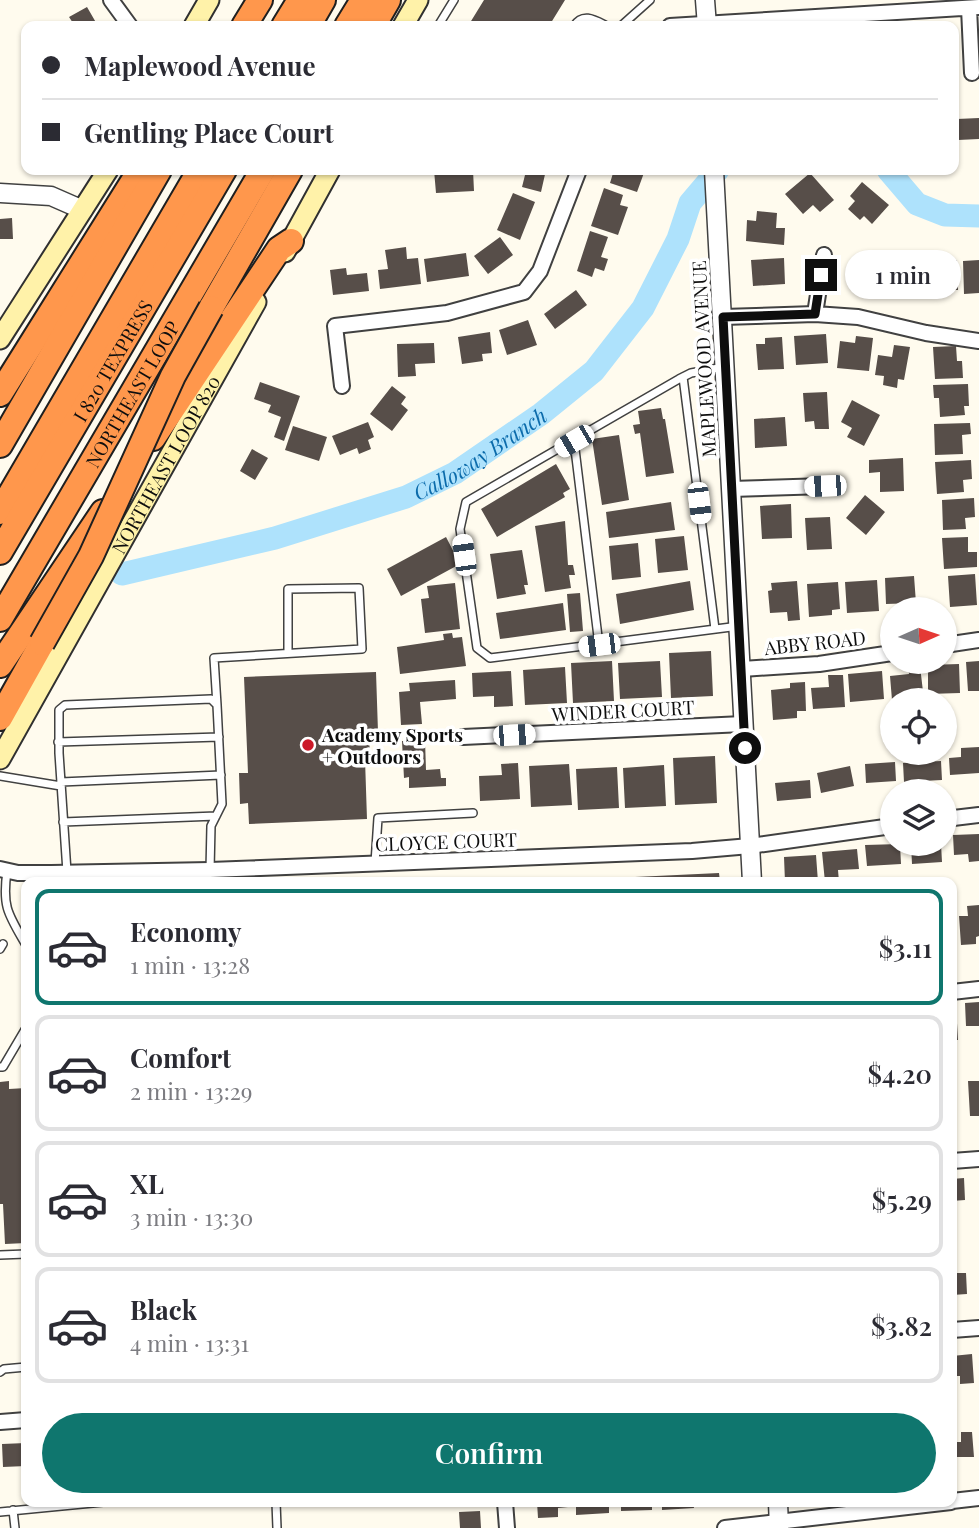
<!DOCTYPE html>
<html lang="en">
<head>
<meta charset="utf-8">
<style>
	:root { --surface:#fff; --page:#f2f2f3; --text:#2b2b33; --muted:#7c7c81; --line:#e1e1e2; --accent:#0f766e }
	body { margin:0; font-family:"Playfair Display",serif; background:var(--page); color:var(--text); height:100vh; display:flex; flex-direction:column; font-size:26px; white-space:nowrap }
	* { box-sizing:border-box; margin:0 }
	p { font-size:23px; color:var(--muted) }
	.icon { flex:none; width:38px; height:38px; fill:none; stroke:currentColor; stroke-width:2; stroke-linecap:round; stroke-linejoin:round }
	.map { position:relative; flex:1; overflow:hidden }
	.panel { position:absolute; left:21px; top:877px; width:936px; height:630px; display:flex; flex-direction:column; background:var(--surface); border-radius:14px; box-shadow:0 2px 5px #0004 }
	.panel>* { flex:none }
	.guide { position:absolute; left:21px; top:21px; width:938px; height:154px; border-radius:14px; box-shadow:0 2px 5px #0004; display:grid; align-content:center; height:154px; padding:0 21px; background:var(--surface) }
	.needle { width:46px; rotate:87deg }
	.tools { position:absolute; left:880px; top:597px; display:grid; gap:14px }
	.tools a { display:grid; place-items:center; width:77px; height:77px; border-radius:50%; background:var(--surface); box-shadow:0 2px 5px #0004; font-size:35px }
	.end { position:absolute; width:32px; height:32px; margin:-16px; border:9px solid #0e0e0e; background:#fff; box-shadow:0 0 0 4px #fff }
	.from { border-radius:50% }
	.bubble { position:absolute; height:49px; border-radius:24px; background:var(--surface); box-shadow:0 2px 5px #0004; font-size:23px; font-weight:600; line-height:49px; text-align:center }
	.car { position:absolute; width:21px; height:42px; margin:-21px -10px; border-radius:9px; box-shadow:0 0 5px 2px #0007; background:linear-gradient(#fff 24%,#345 0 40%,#fff 0 76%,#345 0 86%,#fff 0) }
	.guide b { display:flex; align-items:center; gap:24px; height:66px; font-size:26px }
	.guide b+b { border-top:2px solid var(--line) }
	.guide i { width:18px; height:18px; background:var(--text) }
	ul { padding:12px 0 0; list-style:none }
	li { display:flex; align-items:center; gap:21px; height:116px; margin:0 14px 10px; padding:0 7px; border:4px solid var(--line); border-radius:14px }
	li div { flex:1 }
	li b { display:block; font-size:26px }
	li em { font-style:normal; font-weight:600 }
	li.active { border-color:var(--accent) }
	li>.icon { width:63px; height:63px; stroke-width:1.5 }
	.button { display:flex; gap:14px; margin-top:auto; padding:14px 21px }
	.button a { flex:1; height:80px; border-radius:42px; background:var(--accent); color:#fff; font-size:28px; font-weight:600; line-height:80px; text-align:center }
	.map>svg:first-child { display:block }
</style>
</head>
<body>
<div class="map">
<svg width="979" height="1528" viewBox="0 0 979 1528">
	<rect width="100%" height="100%" fill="#fffbee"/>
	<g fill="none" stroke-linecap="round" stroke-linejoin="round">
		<g stroke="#aee2fc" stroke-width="23">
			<path d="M888,170L917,204L945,215L979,216"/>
			<path id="s1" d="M122,574L275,538L406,497L455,473L541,414L594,371L643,308L678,239L690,203L718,170"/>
		</g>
	</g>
	<path fill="#574e49" d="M484,0H565L549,26H468Z
		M87,7L98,26H75L69,17Z
		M979,118V139L958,140L957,119Z
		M434,170H473L474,191L436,193Z
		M509,170H546L541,192L522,187L525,175Z
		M614,170H645L637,192L610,183Z
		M810,173L834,200L820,212L813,205L803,214L785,194Z
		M862,182L889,205L872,224L864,216L860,220L848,209L855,201L850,196Z
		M604,188L623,195L620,205L628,207L618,235L591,226Z
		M513,193L535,202L520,240L497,230Z
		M757,211L777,213L776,228H785L784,245L746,241L747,220L756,221Z
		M12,218L13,239H0V219Z
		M590,231L608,237L601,257L608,259L604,271L595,268L592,277L577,271Z
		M500,237L513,255L488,274L474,256Z
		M406,247L407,259L418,258L421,284L380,289L378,270L388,269L385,250Z
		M466,253L469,276L427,282L424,259Z
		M882,253L920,254L919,284L881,282Z
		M784,258L785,284L753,286L751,260Z
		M926,260H957L958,290H946V282H926Z
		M979,260V293L964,294L963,261Z
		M346,268L347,275L367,273L369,291L333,295L330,270Z
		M576,290L587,305L555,329L544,314Z
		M528,320L537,345L507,355L499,330Z
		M490,332L492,353L482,354L483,361L462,364L458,337Z
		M826,334L828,363L796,365L794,336Z
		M856,336L873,338L869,371L837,368L840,341L855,343Z
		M782,337L784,369L758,370L756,344H765V338Z
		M434,343L435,363L415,364L416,376L398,377L397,344Z
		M894,345L910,347L904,380L898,379L897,388L883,385L884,376L875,375L878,355L892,357Z
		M956,346L957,361H962L963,378L935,379L933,347Z
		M260,382L300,396L284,441L274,437L281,417L268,412L271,405L254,399Z
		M968,384L969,406H964L965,415L940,417L939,398H934L933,385Z
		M392,386L406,397L401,404L408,410L392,431L370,414Z
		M827,392L829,429H815L814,421L805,422L803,393Z
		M852,400L880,415L864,446L847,437L852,428L841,422Z
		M661,408L663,419H665L674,473L646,477L640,433L635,434L633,425L640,424L638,411Z
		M785,417L787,446L755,448L754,419Z
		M368,422L374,437L368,440L371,449L359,454L357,448L340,455L332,436Z
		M970,423L971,434L962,435L963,454L935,455L934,424Z
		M293,426L327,437L319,461L285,450Z
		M619,435L629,500L602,505L592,439Z
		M252,449L268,458L255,480L240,471Z
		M903,458L904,491L880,492V472L869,473V460Z
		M971,460L972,479L963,480L964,492L937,494L935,462Z
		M556,464L570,489L563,493L565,497L497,537L481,509Z
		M865,495L885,512L866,535L846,518Z
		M974,498L975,517L965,518L966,529L943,530L942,500Z
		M671,502L675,530L609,538L606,512Z
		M791,504L792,538L762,539L760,506Z
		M830,517L832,549L807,550L805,518Z
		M565,521L568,565H573L575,575H569L571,588L545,592L535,526Z
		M684,536L688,570L658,573L655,539Z
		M446,537L460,564L401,596L387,569Z
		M968,537V552H977V567L944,569L942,538Z
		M638,543L641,577L612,580L609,546Z
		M522,550L528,585H524L526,594L497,599L490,554Z
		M975,574L977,605L950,607L948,576Z
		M914,576L916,603L886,604L885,578Z
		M877,580L879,611L847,613L845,582Z
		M690,581L694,610L620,624L616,594Z
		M797,581L800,620L788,621L787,612L770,613L768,591L772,590L771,583Z
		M838,582L840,609L832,610V615L809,617L807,584Z
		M455,583L460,629L425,633L421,599L429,598L427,586Z
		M580,593L583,631L570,632L567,594Z
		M563,603L566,630L500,639L496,613Z
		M452,633L453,638L462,637L466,666L400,674L397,647L444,640L443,634Z
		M711,651L713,696L671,698L669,653Z
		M612,661L614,701L573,703L571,663Z
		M660,661L662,697L620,699L618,663Z
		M979,661V691H968L966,662Z
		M959,664L960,693L928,694V665Z
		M920,666L924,700H892L890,676L909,674L908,667Z
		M565,667L567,703L525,705L523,670Z
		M511,671L513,706L494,707V696L473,697L472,673Z
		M882,671L884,699L850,702L848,674Z
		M376,672L378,732H369L370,759H365L367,819L249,824L248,803L240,804L239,773H248L244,677Z
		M828,675H843L845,707L813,709L811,688L829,687Z
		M455,680L456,699L420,702L422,724L401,725L399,692L410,691L409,683Z
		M805,682L806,711H797V718L773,720L771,690L790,688V683Z
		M425,740L426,770L440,769L441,778H446V786L409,788V777L404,778L402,741Z
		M979,747V773L950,775L949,758L961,757V748Z
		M715,756L717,803L675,805L673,758Z
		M941,761L942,780L904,782L903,763Z
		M895,762L896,781L866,783L865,764Z
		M518,763L520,799L480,801L479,776L502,775L501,764Z
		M569,764L572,805L531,807L529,766Z
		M664,765L666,806L625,808L623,768Z
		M850,766L854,786L821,793L817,773Z
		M617,767L619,808L578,810L576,769Z
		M810,780L811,798L777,801L775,783Z
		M979,834V861L969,862L968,854L954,855L953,835Z
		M900,844L901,864L867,866L865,845Z
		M911,844H941L942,862L912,864Z
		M857,849L859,869L838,870L839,882H825L822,852Z
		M816,855L818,882H785L784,857Z
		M719,873L720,882H615L614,878Z
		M601,878V882H558V880Z
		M979,905V936L976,937V944L961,945L959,916H968L967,906Z
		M979,1002V1026H966L965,1003Z
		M952,1006H956L958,1040H952Z
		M9,1081V1089L26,1088V1243L5,1244L3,1204H0V1082Z
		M968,1081H979V1116H970Z
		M964,1178L965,1200L952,1201V1179Z
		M952,1273H966L967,1294L952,1295Z
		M972,1354L974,1383L960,1384V1376H952V1356Z
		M961,1432H972L974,1457H956L957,1466L952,1467V1442H961Z
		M26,1443V1466L3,1467L2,1444Z
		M537,1502H568V1507L558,1508V1517L538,1518Z
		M576,1502H609V1513L576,1515Z
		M621,1502H652V1510L621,1511Z
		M662,1502H693L694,1508L662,1510Z
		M707,1502H741V1505L707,1506Z
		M480,1511L481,1528H460L459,1512Z"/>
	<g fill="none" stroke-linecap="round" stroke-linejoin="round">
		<defs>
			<path id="service" d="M438,26L454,0
				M574,26C583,12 595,20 607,26
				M621,26L650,0
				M724,367L691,373L679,379L466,502L460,529L477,648L490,658L739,626
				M683,377L715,629
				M574,441L599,645
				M217,705L214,658L362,649L359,588L288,589V653
				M58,742L219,737
				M0,776L61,786
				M61,782L221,775
				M63,822L216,816
				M375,863L378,818L473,813
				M7,871C2,907 8,914 26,945
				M67,872L59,753V710L65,705L211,699L217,705L222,804L211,826L210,870
				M0,949L3,944
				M0,1067H3L26,1028
				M0,1255L26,1254
				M0,1372L4,1369L26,1367
				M276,1502L277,1528
				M13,1510L15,1528
				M0,1512L103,1502"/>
			<path id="minor" d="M111,0L130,26
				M969,8L972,73
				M670,26L979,7
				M815,314L824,255
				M723,317L815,314L858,317L926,333L979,341
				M342,386L335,326L447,313L524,292L540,271L579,170
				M731,489L825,486
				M945,645L979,640
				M742,669L819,664L892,653
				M463,737L743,724
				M945,819L979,815
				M0,869L18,873H51L210,870L692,851L750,846L892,826
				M952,992L979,989
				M952,1161L979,1159
				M952,1330L979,1328
				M0,1422L26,1420
				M952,1501L979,1498
				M505,1502L507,1528
				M725,1528L951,1502"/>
			<path id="tertiary" d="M705,0L707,26
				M714,170L752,882
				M0,193L51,196L83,210
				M778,1502L779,1528"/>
			<g id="secondary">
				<path d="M194,26L209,0"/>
				<path d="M403,26L418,0"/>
				<path d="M285,252L330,170"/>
				<path d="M0,339L108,170"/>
				<path id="s2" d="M0,759L256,302"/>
			</g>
			<g id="motorway">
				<path d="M244,26L260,0"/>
				<path d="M284,26L300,0"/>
				<path d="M308,26L323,0"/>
				<path d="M347,26L363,0"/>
				<path d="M373,26L388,0"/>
				<path d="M211,308L290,170"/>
				<path d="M0,394L134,180L148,170"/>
				<path d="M153,438L279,249L291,241"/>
				<path d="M0,445L159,170"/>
				<path d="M0,512L200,170"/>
				<path id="s3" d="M0,552L224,170"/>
				<path id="s4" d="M0,619L263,170"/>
				<path d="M0,665L103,512"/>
				<path d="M0,718L42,643"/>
			</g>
		</defs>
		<use href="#service" stroke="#414141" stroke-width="10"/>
		<use href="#minor" stroke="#414141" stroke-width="18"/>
		<use href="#tertiary" stroke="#414141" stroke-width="21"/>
		<use href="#secondary" stroke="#303030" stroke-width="23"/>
		<use href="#motorway" stroke="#1f1f1f" stroke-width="28"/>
		<use href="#service" stroke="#fff" stroke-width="7"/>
		<use href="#minor" stroke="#fff" stroke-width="14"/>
		<use href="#tertiary" stroke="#fff" stroke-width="18"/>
		<use href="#secondary" stroke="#fff2a9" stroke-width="19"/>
		<use href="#motorway" stroke="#ff974c" stroke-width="24"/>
		<defs>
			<path id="motorway-bridge" d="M42,643L91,556L173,376L211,308"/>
		</defs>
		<use href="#motorway-bridge" stroke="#1f1f1f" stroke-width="28" stroke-linecap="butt"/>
		<use href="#motorway-bridge" stroke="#ff974c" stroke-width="24"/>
	</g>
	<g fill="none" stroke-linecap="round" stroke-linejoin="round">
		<path stroke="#0e0e0e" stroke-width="9" d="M745,748L723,317L815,314L821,275"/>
	</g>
	<circle fill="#cb1928" stroke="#fff" stroke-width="2.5" cx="308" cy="745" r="7"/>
	<g text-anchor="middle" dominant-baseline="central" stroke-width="7" stroke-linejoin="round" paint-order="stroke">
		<g font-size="19" fill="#0e0e0e" stroke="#fff">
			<text transform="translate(703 359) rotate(-93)">MAPLEWOOD AVENUE</text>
			<text stroke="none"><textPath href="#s3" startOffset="222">I 820 TEXPRESS</textPath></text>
			<text stroke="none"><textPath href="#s4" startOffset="261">NORTHEAST LOOP</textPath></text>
			<text stroke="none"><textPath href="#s2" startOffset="338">NORTHEAST LOOP 820</textPath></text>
			<text transform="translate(815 642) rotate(-6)">ABBY ROAD</text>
			<text transform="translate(623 710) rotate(-3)">WINDER COURT</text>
			<text transform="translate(446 841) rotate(-2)">CLOYCE COURT</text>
		</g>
		<g font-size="19" font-weight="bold" fill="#0e0e0e" stroke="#fff" text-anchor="start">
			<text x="322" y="734">Academy Sports<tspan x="322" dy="22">+ Outdoors</tspan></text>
		</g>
		<g font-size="21" font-style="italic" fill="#0b6bab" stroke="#fff">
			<text stroke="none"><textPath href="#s1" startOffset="380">Calloway Branch</textPath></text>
		</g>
	</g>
</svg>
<div class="tools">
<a><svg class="needle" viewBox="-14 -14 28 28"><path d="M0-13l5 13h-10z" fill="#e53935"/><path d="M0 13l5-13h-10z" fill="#7c7c81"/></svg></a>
<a><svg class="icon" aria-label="locate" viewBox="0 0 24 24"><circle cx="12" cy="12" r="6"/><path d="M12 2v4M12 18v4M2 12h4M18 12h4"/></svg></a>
<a><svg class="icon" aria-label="layers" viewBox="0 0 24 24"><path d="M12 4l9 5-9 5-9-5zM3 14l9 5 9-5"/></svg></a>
</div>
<i class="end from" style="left:745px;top:748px"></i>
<i class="end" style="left:821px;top:275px"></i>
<div class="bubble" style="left:845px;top:250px;width:116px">1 min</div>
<i class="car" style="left:574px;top:441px;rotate:240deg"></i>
<i class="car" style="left:825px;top:486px;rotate:268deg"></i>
<i class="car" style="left:699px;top:503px;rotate:173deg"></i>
<i class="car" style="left:464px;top:555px;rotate:352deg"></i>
<i class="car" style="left:599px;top:645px;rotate:263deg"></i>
<i class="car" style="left:514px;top:735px;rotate:87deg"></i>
<div class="guide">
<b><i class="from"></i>Maplewood Avenue</b>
<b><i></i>Gentling Place Court</b>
</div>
<section class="panel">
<ul>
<li class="active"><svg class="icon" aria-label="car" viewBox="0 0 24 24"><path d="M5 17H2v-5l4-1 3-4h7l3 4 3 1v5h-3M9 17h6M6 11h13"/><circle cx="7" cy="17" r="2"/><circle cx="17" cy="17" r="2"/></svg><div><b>Economy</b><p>1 min · 13:28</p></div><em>$3.11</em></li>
<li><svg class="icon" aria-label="car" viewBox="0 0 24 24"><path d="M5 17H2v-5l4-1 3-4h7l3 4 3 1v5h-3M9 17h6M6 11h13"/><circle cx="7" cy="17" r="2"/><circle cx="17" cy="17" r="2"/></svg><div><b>Comfort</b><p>2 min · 13:29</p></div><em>$4.20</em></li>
<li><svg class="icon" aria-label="car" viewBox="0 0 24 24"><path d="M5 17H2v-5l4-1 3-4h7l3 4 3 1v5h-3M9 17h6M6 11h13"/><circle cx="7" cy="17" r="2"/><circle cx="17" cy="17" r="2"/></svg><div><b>XL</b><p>3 min · 13:30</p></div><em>$5.29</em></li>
<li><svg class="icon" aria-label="car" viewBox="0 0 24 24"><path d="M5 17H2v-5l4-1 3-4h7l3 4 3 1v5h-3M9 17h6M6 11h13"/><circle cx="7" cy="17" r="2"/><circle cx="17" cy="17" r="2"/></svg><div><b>Black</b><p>4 min · 13:31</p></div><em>$3.82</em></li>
</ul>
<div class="button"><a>Confirm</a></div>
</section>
</div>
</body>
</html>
